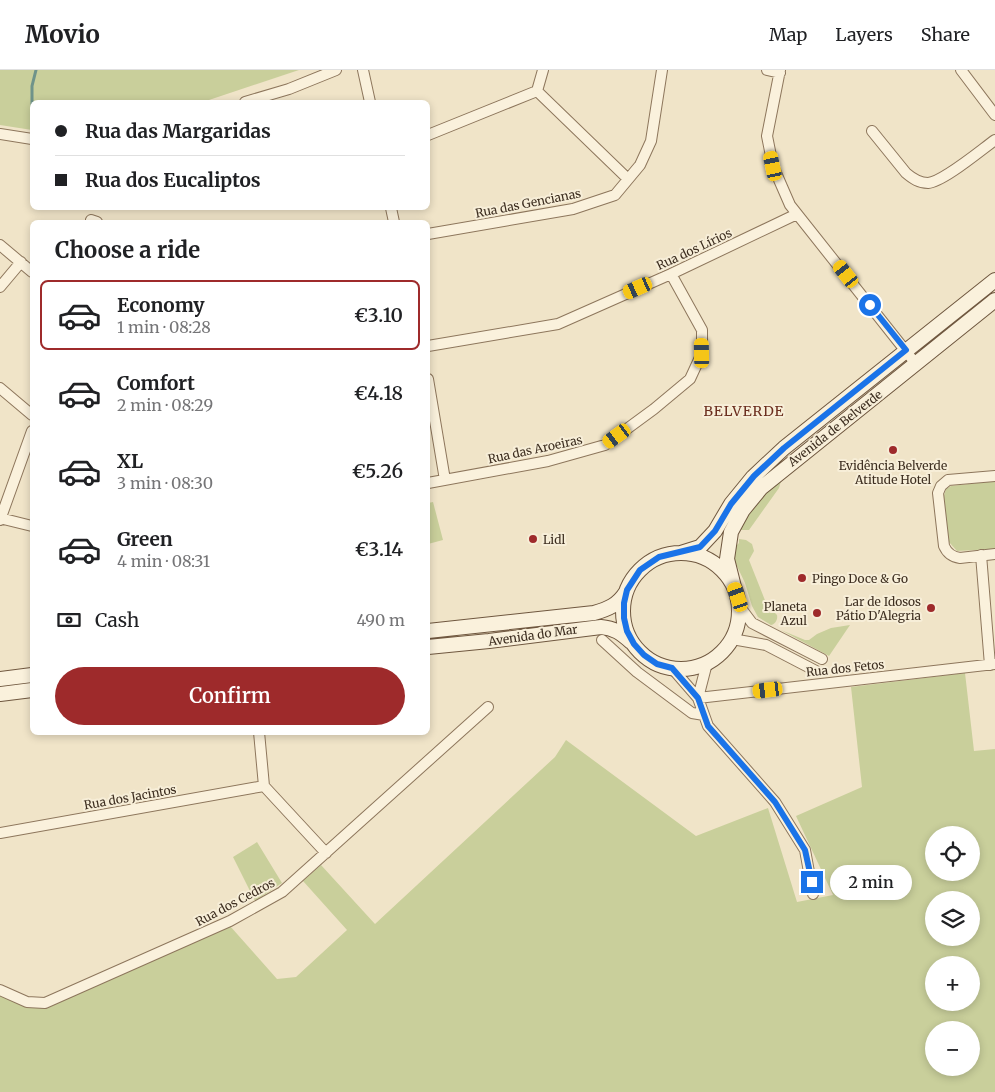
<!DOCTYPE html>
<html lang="en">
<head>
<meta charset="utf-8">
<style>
	:root { --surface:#fff; --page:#f2f2f2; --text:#202124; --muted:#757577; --line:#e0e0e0; --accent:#9e2a2b }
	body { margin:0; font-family:Merriweather,serif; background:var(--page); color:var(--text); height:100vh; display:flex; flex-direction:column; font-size:19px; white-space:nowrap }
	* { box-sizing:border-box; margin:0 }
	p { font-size:16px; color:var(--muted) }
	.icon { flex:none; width:28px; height:28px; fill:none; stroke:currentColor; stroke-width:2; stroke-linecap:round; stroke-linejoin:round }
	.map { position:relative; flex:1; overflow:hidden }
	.sheet { position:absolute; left:30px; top:150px; width:400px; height:515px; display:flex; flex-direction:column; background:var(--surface); border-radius:8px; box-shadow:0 2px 8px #0003 }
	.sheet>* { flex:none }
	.hud { position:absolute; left:30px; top:30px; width:400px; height:110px; border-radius:8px; box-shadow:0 2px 8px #0003; display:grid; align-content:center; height:110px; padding:0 25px; background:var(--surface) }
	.fabs { position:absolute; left:925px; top:756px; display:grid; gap:10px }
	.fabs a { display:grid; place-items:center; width:55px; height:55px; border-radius:50%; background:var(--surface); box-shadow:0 2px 8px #0003; font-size:25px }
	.end { position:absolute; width:22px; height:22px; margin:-11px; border:6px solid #1a73e8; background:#fff; box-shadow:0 0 0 2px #fff }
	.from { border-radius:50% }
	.bubble { position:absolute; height:35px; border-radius:18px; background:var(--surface); box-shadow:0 2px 8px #0003; font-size:16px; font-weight:600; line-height:35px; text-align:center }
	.car { position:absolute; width:15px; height:30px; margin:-15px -8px; border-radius:6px; box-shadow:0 0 4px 1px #0007; background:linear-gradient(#f5c518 24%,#345 0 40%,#f5c518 0 76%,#345 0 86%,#f5c518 0) }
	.hud b { display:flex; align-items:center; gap:18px; height:48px; font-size:19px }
	.hud b+b { border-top:1px solid var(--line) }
	.hud i { width:12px; height:12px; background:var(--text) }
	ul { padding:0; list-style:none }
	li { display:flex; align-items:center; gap:15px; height:70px; margin:0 10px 8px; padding:0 15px; border:2px solid transparent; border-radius:8px }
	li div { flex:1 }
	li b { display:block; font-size:19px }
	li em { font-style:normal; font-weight:600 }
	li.current { border-color:var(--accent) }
	li>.icon { width:45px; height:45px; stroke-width:1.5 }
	h2 { padding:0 25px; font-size:22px; line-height:60px }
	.pay { display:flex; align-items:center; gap:12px; height:55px; padding:0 25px; font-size:19px }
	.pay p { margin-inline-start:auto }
	.primary-button { display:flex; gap:10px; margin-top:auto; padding:10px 25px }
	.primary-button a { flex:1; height:58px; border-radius:30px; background:var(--accent); color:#fff; font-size:20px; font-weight:600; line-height:58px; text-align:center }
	header { display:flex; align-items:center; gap:30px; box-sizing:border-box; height:70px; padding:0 25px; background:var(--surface); border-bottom:1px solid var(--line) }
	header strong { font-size:24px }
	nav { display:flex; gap:28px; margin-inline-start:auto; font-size:18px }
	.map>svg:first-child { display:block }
</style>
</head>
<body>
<header>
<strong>Movio</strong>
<nav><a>Map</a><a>Layers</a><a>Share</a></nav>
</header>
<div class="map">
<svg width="995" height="1022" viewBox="0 0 995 1022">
	<rect width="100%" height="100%" fill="#f0e4c8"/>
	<path fill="#c9cf9b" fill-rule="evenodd" d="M0,0H299L203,32H32V60L0,55Z
		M778,409L781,411L779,418L749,460H739L747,442Z
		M995,411V479L957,481L949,472L943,429L946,419L951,416Z
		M433,432L443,470L428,474V433Z
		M739,469L746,470L752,474L754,481L749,490L770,543H775L777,545C778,550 775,554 771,555L758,547L752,536L745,513L735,492V477L739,473Z
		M850,555L829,586L781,560L805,570H809L817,564L831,558Z
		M965,603L974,681L995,679V1022H0V925L25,937L46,938L230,856L277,909L296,907L347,860L303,811L321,795L375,854L555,687L566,670L696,766L768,738L797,832L833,825L796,746L862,717L851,617ZM934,765H971V802H934ZM934,830H971V868H934ZM934,895H971V932H934ZM934,960H971V998H934Z
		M257,772L282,813L255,831L233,787Z"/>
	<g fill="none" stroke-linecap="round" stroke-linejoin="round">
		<path stroke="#6f938a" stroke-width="3" d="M32,36V16L36,0"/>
		<defs>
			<path id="minor" d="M363,0L370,32
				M767,0L780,3
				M780,0L767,66L773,96L790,135L916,294
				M961,0L995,45
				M537,21L628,109
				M245,32L289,19L336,0
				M872,61L906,103C913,109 919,113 928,113C943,112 981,80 995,70
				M0,64L32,69
				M428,65L537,21L543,0
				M391,138L394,152
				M91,150L97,152
				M428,164L573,139L615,125L640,95L651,71L662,0
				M0,175L32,202
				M0,217L21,192
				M428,276L558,254L671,204L797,144
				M428,309L445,410
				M0,318L32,345
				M995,406L948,410L941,416L938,423L944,476C947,483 952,487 960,488L995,484
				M428,413L548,391L605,375L654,339L690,309L702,283V260L671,204
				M0,448L32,456
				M0,450L32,361
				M981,485L990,595
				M740,537L752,553L822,589
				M732,569L766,575L816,601
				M602,570L637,602L692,643L704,645
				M672,598L698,628L708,656L775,732L805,780L813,824
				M698,628L995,594
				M698,628L707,593
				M259,662L264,716L326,783
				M0,763L264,716
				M0,920L27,932L45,933L230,851L282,822L488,637"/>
			<path id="secondary" d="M681,483L700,477L715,461L731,434L753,407L784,378L995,210
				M623 541a58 58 0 1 1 116 0a58 58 0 1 1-116 0Z
				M734,517L727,489L731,462L743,440L761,418L995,230
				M428,561L594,543C608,539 618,535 626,522
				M428,577L489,571L601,557C614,558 621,563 631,572
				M0,609L32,605
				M0,624L32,620"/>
		</defs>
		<use href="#minor" stroke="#8d765c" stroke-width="12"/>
		<use href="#secondary" stroke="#6f573f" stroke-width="16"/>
		<use href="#minor" stroke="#faf1dc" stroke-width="10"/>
		<use href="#secondary" stroke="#faf1dc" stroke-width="14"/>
	</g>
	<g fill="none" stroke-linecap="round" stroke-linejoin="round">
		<path stroke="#1a73e8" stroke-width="6" d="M812,812L805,780L775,732L708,656L698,628L672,598L657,594L644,585L634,574L627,561L624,548V533L627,520L640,500L659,487L700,477L715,461L731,434L754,406L784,378L906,280L870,235"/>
	</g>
	<g fill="#9e2a2b" stroke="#f7eed8" stroke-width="2">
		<circle cx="893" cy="380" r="5"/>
		<circle cx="533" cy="469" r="5"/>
		<circle cx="802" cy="508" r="5"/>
		<circle cx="931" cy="538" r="5"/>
		<circle cx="817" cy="543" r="5"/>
	</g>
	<g text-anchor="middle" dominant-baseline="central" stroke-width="4" stroke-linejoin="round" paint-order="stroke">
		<g font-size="12" fill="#3d2e20" stroke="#f7eed8">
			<text transform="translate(528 133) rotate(-11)">Rua das Gencianas</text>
			<text transform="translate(694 179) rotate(-25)">Rua dos Lírios</text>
			<text transform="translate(835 358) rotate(-38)">Avenida de Belverde</text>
			<text transform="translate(535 379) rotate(-12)">Rua das Aroeiras</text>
			<text transform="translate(533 565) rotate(-8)">Avenida do Mar</text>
			<text transform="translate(845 598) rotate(-6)">Rua dos Fetos</text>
			<text transform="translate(130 727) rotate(-10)">Rua dos Jacintos</text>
			<text transform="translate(235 832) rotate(-28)">Rua dos Cedros</text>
		</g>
		<g font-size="12" fill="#3d2e20" stroke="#f7eed8" text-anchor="start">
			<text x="893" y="395" text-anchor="middle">Evidência Belverde<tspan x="893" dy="14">Atitude Hotel</tspan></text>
			<text x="543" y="469">Lidl</text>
			<text x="812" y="508">Pingo Doce &amp; Go</text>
			<text x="921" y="531" text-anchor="end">Lar de Idosos<tspan x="921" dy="14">Pátio D'Alegria</tspan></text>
			<text x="807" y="536" text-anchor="end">Planeta<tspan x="807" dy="14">Azul</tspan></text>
		</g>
		<g font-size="14" letter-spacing="1" fill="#6b2e1e" stroke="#f7eed8">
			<text x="744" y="341">BELVERDE</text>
		</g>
	</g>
</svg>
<div class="fabs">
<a><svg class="icon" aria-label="locate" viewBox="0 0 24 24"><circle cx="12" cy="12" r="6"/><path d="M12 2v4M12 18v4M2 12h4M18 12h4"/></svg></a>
<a><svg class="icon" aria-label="layers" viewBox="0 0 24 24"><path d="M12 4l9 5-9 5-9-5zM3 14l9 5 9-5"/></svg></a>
<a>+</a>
<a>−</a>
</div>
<i class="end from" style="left:870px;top:235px"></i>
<i class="end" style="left:812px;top:812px"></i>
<div class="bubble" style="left:830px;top:795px;width:82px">2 min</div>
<i class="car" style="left:773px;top:96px;rotate:348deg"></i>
<i class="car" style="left:846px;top:204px;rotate:322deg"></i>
<i class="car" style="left:638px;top:218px;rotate:246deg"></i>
<i class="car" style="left:702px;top:283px;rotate:359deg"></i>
<i class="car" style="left:617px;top:366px;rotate:234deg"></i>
<i class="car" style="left:738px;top:527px;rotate:341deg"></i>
<i class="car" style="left:768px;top:620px;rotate:263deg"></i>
<div class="hud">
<b><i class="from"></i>Rua das Margaridas</b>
<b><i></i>Rua dos Eucaliptos</b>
</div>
<section class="sheet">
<h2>Choose a ride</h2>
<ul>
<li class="current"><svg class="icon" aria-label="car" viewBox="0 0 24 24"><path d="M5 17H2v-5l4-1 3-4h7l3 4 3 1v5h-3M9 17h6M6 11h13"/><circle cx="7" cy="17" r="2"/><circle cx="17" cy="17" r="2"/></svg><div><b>Economy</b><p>1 min · 08:28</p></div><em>€3.10</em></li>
<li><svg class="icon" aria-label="car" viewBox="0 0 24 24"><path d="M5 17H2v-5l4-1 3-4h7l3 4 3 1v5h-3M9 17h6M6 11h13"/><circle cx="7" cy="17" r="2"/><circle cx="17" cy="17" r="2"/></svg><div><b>Comfort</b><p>2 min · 08:29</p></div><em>€4.18</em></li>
<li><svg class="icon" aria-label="car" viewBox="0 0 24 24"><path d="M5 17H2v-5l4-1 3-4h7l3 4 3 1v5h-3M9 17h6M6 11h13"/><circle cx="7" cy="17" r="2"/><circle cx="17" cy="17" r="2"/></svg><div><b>XL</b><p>3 min · 08:30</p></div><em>€5.26</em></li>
<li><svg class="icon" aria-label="car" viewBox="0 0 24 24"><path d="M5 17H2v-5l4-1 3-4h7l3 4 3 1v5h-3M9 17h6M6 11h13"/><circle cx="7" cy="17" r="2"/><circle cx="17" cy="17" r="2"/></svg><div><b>Green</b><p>4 min · 08:31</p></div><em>€3.14</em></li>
</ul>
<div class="pay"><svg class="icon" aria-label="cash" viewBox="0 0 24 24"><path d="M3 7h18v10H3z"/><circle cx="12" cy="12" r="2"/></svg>Cash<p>490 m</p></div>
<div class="primary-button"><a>Confirm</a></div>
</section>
</div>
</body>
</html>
